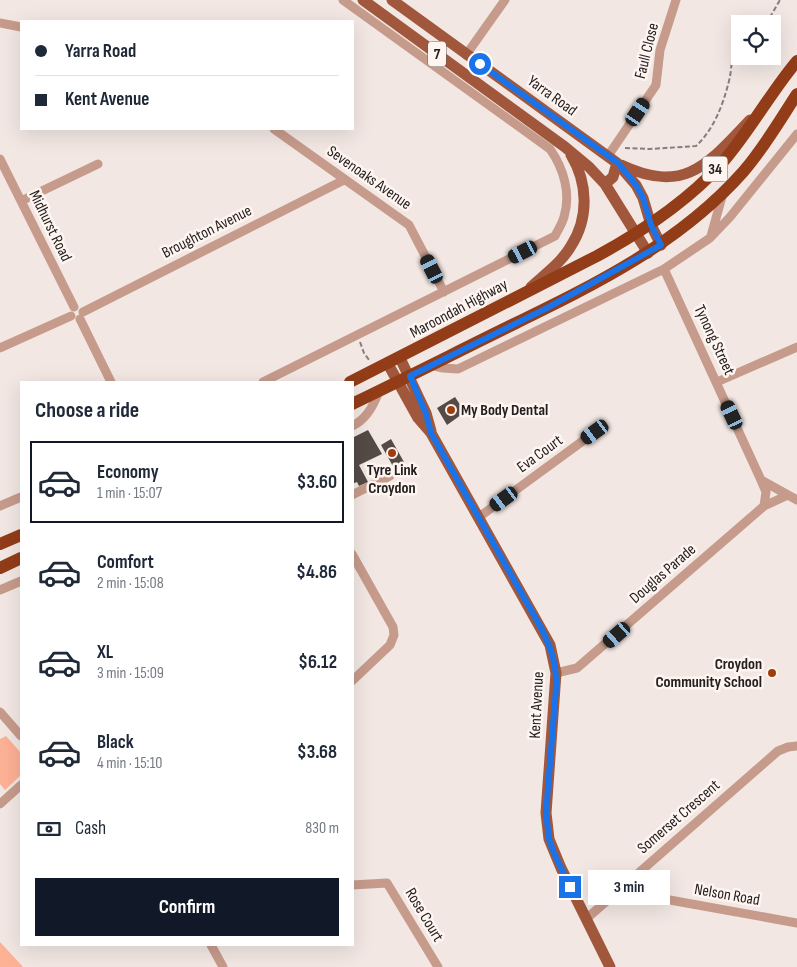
<!DOCTYPE html>
<html lang="en">
<head>
<meta charset="utf-8">
<style>
	:root { --surface:#fff; --page:#f2f2f3; --text:#1f2937; --muted:#747a83; --line:#e0e1e3; --accent:#111827 }
	body { margin:0; font-family:"Sofia Sans Condensed",sans-serif; background:var(--page); color:var(--text); height:100vh; display:flex; flex-direction:column; font-size:19px; white-space:nowrap }
	* { box-sizing:border-box; margin:0 }
	p { font-size:16px; color:var(--muted) }
	.icon { flex:none; width:28px; height:28px; fill:none; stroke:currentColor; stroke-width:2; stroke-linecap:round; stroke-linejoin:round }
	.map { position:relative; flex:1; overflow:hidden }
	.panel { position:absolute; left:20px; top:381px; width:334px; height:565px; display:flex; flex-direction:column; background:var(--surface); border-radius:0px; box-shadow:0 5px 20px #0002 }
	.panel>* { flex:none }
	.guide { position:absolute; left:20px; top:20px; width:334px; height:110px; border-radius:0px; box-shadow:0 5px 20px #0002; display:grid; align-content:center; height:110px; padding:0 15px; background:var(--surface) }
	.buttons { position:absolute; left:731px; top:15px; display:grid; gap:10px }
	.buttons a { display:grid; place-items:center; width:50px; height:50px; border-radius:0px; background:var(--surface); box-shadow:0 5px 20px #0002; font-size:25px }
	.end { position:absolute; width:22px; height:22px; margin:-11px; border:6px solid #1a73e8; background:#fff; box-shadow:0 0 0 2px #fff }
	.from { border-radius:50% }
	.bubble { position:absolute; height:35px; border-radius:0px; background:var(--surface); box-shadow:0 5px 20px #0002; font-size:16px; font-weight:700; line-height:35px; text-align:center }
	.car { position:absolute; width:15px; height:30px; margin:-15px -8px; border-radius:6px; box-shadow:0 0 4px 1px #0007; background:linear-gradient(#222 24%,#8ab4d8 0 40%,#222 0 76%,#8ab4d8 0 86%,#222 0) }
	.guide b { display:flex; align-items:center; gap:18px; height:48px; font-size:19px }
	.guide b+b { border-top:1px solid var(--line) }
	.guide i { width:12px; height:12px; background:var(--text) }
	ul { padding:0; list-style:none }
	li { display:flex; align-items:center; gap:15px; height:82px; margin:0 10px 8px; padding:0 5px; border:2px solid transparent; border-radius:0px }
	li div { flex:1 }
	li b { display:block; font-size:19px }
	li em { font-style:normal; font-weight:700 }
	li.on { border-color:var(--accent) }
	li>.icon { width:45px; height:45px; stroke-width:1.5 }
	h2 { padding:0 15px; font-size:22px; line-height:60px }
	.pay { display:flex; align-items:center; gap:12px; height:55px; padding:0 15px; font-size:19px }
	.pay p { margin-inline-start:auto }
	.primary-button { display:flex; gap:10px; margin-top:auto; padding:10px 15px }
	.primary-button a { flex:1; height:58px; border-radius:0px; background:var(--accent); color:#fff; font-size:20px; font-weight:700; line-height:58px; text-align:center }
	.map>svg:first-child { display:block }
</style>
</head>
<body>
<div class="map">
<svg width="797" height="967" viewBox="0 0 797 967">
	<rect width="100%" height="100%" fill="#f2e7e3"/>
	<path fill="#fdb195" d="M6,736L21,753V775L5,790L0,784V739Z
		M0,942L23,967H0Z"/>
	<path fill="#544b47" d="M455,397L465,412L447,425L437,408Z
		M368,430L382,454L359,465L368,482L359,486L357,482L352,484V438Z
		M391,439L404,462L394,468L381,445Z"/>
	<g fill="none" stroke-linecap="round" stroke-linejoin="round">
		<path stroke="#867e7c" stroke-width="2" stroke-dasharray="5 2.5" stroke-linecap="butt" d="M766,24L780,0
			M625,148L650,149L696,146C714,129 723,105 729,81C733,65 728,65 740,52
			M360,342L364,353L369,360"/>
		<path stroke="#c69b8b" stroke-width="9" d="M0,23L21,27
			M466,55L505,0
			M274,129L409,225L444,292
			M608,156L656,85L660,50L676,0
			M0,159L74,307
			M21,201L98,164
			M711,236L723,193
			M664,269L761,480L766,492L764,506
			M83,312L344,180
			M80,319L111,382
			M0,348L71,316
			M430,365L443,368L458,369L664,269L710,238L730,217L797,134
			M263,382L555,236C558,230 562,224 564,217C571,194 564,169 550,149L343,0
			M717,382L797,347
			M352,426C366,420 374,405 379,391
			M761,480L797,500
			M352,495L390,476
			M0,506L21,497
			M479,517L595,432
			M352,554L393,627L394,635L390,645L352,681
			M0,590L21,581
			M556,673L577,668L764,506L788,495
			M0,712L21,736
			M0,804L21,785
			M352,885L387,883L438,967
			M623,886L642,895L797,923
			M586,919L778,751L788,747L797,746
			M211,945L223,967"/>
		<path stroke="#a1573b" stroke-width="11" d="M363,0L565,147L589,167L605,184L648,253
			M392,0L617,163L636,185L643,198L651,225L661,245
			M621,165C685,195 708,164 750,120
			M605,184L613,177L617,163
			M531,287C544,275 562,262 571,246C589,218 588,183 571,155
			M400,358L426,413L431,431
			M388,364L418,418L431,433L550,645L556,673L546,813L549,839L561,868L610,967"/>
		<path stroke="#923c18" stroke-width="12" d="M350,382L597,256C643,231 687,202 722,163C750,131 770,93 797,61
			M352,404C406,378 459,351 512,325C596,284 680,243 743,172C764,148 780,120 797,94
			M0,544L21,535
			M0,568L21,558"/>
	</g>
	<g fill="none" stroke-linecap="round" stroke-linejoin="round">
		<path stroke="#1a73e8" stroke-width="6" d="M480,64L618,163L636,185L643,198L651,225L661,245L547,308L410,376L426,414L431,433L540,626C551,647 557,664 556,688L546,813L549,839L554,853L570,887"/>
	</g>
	<g fill="#a13d0d" stroke="#fef5f1" stroke-width="2">
		<circle cx="451" cy="410" r="5"/>
		<circle cx="392" cy="453" r="5"/>
		<circle cx="772" cy="673" r="5"/>
	</g>
	<g text-anchor="middle" dominant-baseline="central" stroke-width="5" stroke-linejoin="round" paint-order="stroke">
		<g fill="#fef5f1" stroke="#65605e" stroke-width="1">
			<rect x="428" y="41.5" width="18" height="25" rx="4"/>
			<rect x="702.5" y="156.5" width="25" height="25" rx="4"/>
		</g>
		<g font-size="15" font-weight="bold" fill="#24201f">
			<text x="437" y="54">7</text>
			<text x="715" y="169">34</text>
		</g>
		<g font-size="16" fill="#24201f" stroke="#fef5f1">
			<text transform="translate(647 51) rotate(-76)">Faull Close</text>
			<text transform="translate(552 96) rotate(36)">Yarra Road</text>
			<text transform="translate(369 178) rotate(35)">Sevenoaks Avenue</text>
			<text transform="translate(50 226) rotate(64)">Midhurst Road</text>
			<text transform="translate(207 232) rotate(-27)">Broughton Avenue</text>
			<text transform="translate(459 309) rotate(-28)">Maroondah Highway</text>
			<text transform="translate(714 340) rotate(65)">Tynong Street</text>
			<text transform="translate(540 454) rotate(-36)">Eva Court</text>
			<text transform="translate(663 574) rotate(-41)">Douglas Parade</text>
			<text transform="translate(537 705) rotate(-87)">Kent Avenue</text>
			<text transform="translate(679 817) rotate(-41)">Somerset Crescent</text>
			<text transform="translate(727 895) rotate(10)">Nelson Road</text>
			<text transform="translate(424 915) rotate(59)">Rose Court</text>
		</g>
		<g font-size="16" font-weight="bold" fill="#24201f" stroke="#fef5f1" text-anchor="start">
			<text x="461" y="410">My Body Dental</text>
			<text x="392" y="470" text-anchor="middle">Tyre Link<tspan x="392" dy="18">Croydon</tspan></text>
			<text x="762" y="664" text-anchor="end">Croydon<tspan x="762" dy="18">Community School</tspan></text>
		</g>
	</g>
</svg>
<div class="buttons">
<a><svg class="icon" aria-label="locate" viewBox="0 0 24 24"><circle cx="12" cy="12" r="6"/><path d="M12 2v4M12 18v4M2 12h4M18 12h4"/></svg></a>
</div>
<i class="end from" style="left:480px;top:64px"></i>
<i class="end" style="left:570px;top:887px"></i>
<div class="bubble" style="left:588px;top:870px;width:82px">3 min</div>
<i class="car" style="left:638px;top:112px;rotate:34deg"></i>
<i class="car" style="left:523px;top:252px;rotate:243deg"></i>
<i class="car" style="left:432px;top:269px;rotate:333deg"></i>
<i class="car" style="left:732px;top:415px;rotate:335deg"></i>
<i class="car" style="left:595px;top:432px;rotate:234deg"></i>
<i class="car" style="left:504px;top:499px;rotate:234deg"></i>
<i class="car" style="left:617px;top:635px;rotate:229deg"></i>
<div class="guide">
<b><i class="from"></i>Yarra Road</b>
<b><i></i>Kent Avenue</b>
</div>
<section class="panel">
<h2>Choose a ride</h2>
<ul>
<li class="on"><svg class="icon" aria-label="car" viewBox="0 0 24 24"><path d="M5 17H2v-5l4-1 3-4h7l3 4 3 1v5h-3M9 17h6M6 11h13"/><circle cx="7" cy="17" r="2"/><circle cx="17" cy="17" r="2"/></svg><div><b>Economy</b><p>1 min · 15:07</p></div><em>$3.60</em></li>
<li><svg class="icon" aria-label="car" viewBox="0 0 24 24"><path d="M5 17H2v-5l4-1 3-4h7l3 4 3 1v5h-3M9 17h6M6 11h13"/><circle cx="7" cy="17" r="2"/><circle cx="17" cy="17" r="2"/></svg><div><b>Comfort</b><p>2 min · 15:08</p></div><em>$4.86</em></li>
<li><svg class="icon" aria-label="car" viewBox="0 0 24 24"><path d="M5 17H2v-5l4-1 3-4h7l3 4 3 1v5h-3M9 17h6M6 11h13"/><circle cx="7" cy="17" r="2"/><circle cx="17" cy="17" r="2"/></svg><div><b>XL</b><p>3 min · 15:09</p></div><em>$6.12</em></li>
<li><svg class="icon" aria-label="car" viewBox="0 0 24 24"><path d="M5 17H2v-5l4-1 3-4h7l3 4 3 1v5h-3M9 17h6M6 11h13"/><circle cx="7" cy="17" r="2"/><circle cx="17" cy="17" r="2"/></svg><div><b>Black</b><p>4 min · 15:10</p></div><em>$3.68</em></li>
</ul>
<div class="pay"><svg class="icon" aria-label="cash" viewBox="0 0 24 24"><path d="M3 7h18v10H3z"/><circle cx="12" cy="12" r="2"/></svg>Cash<p>830 m</p></div>
<div class="primary-button"><a>Confirm</a></div>
</section>
</div>
</body>
</html>
